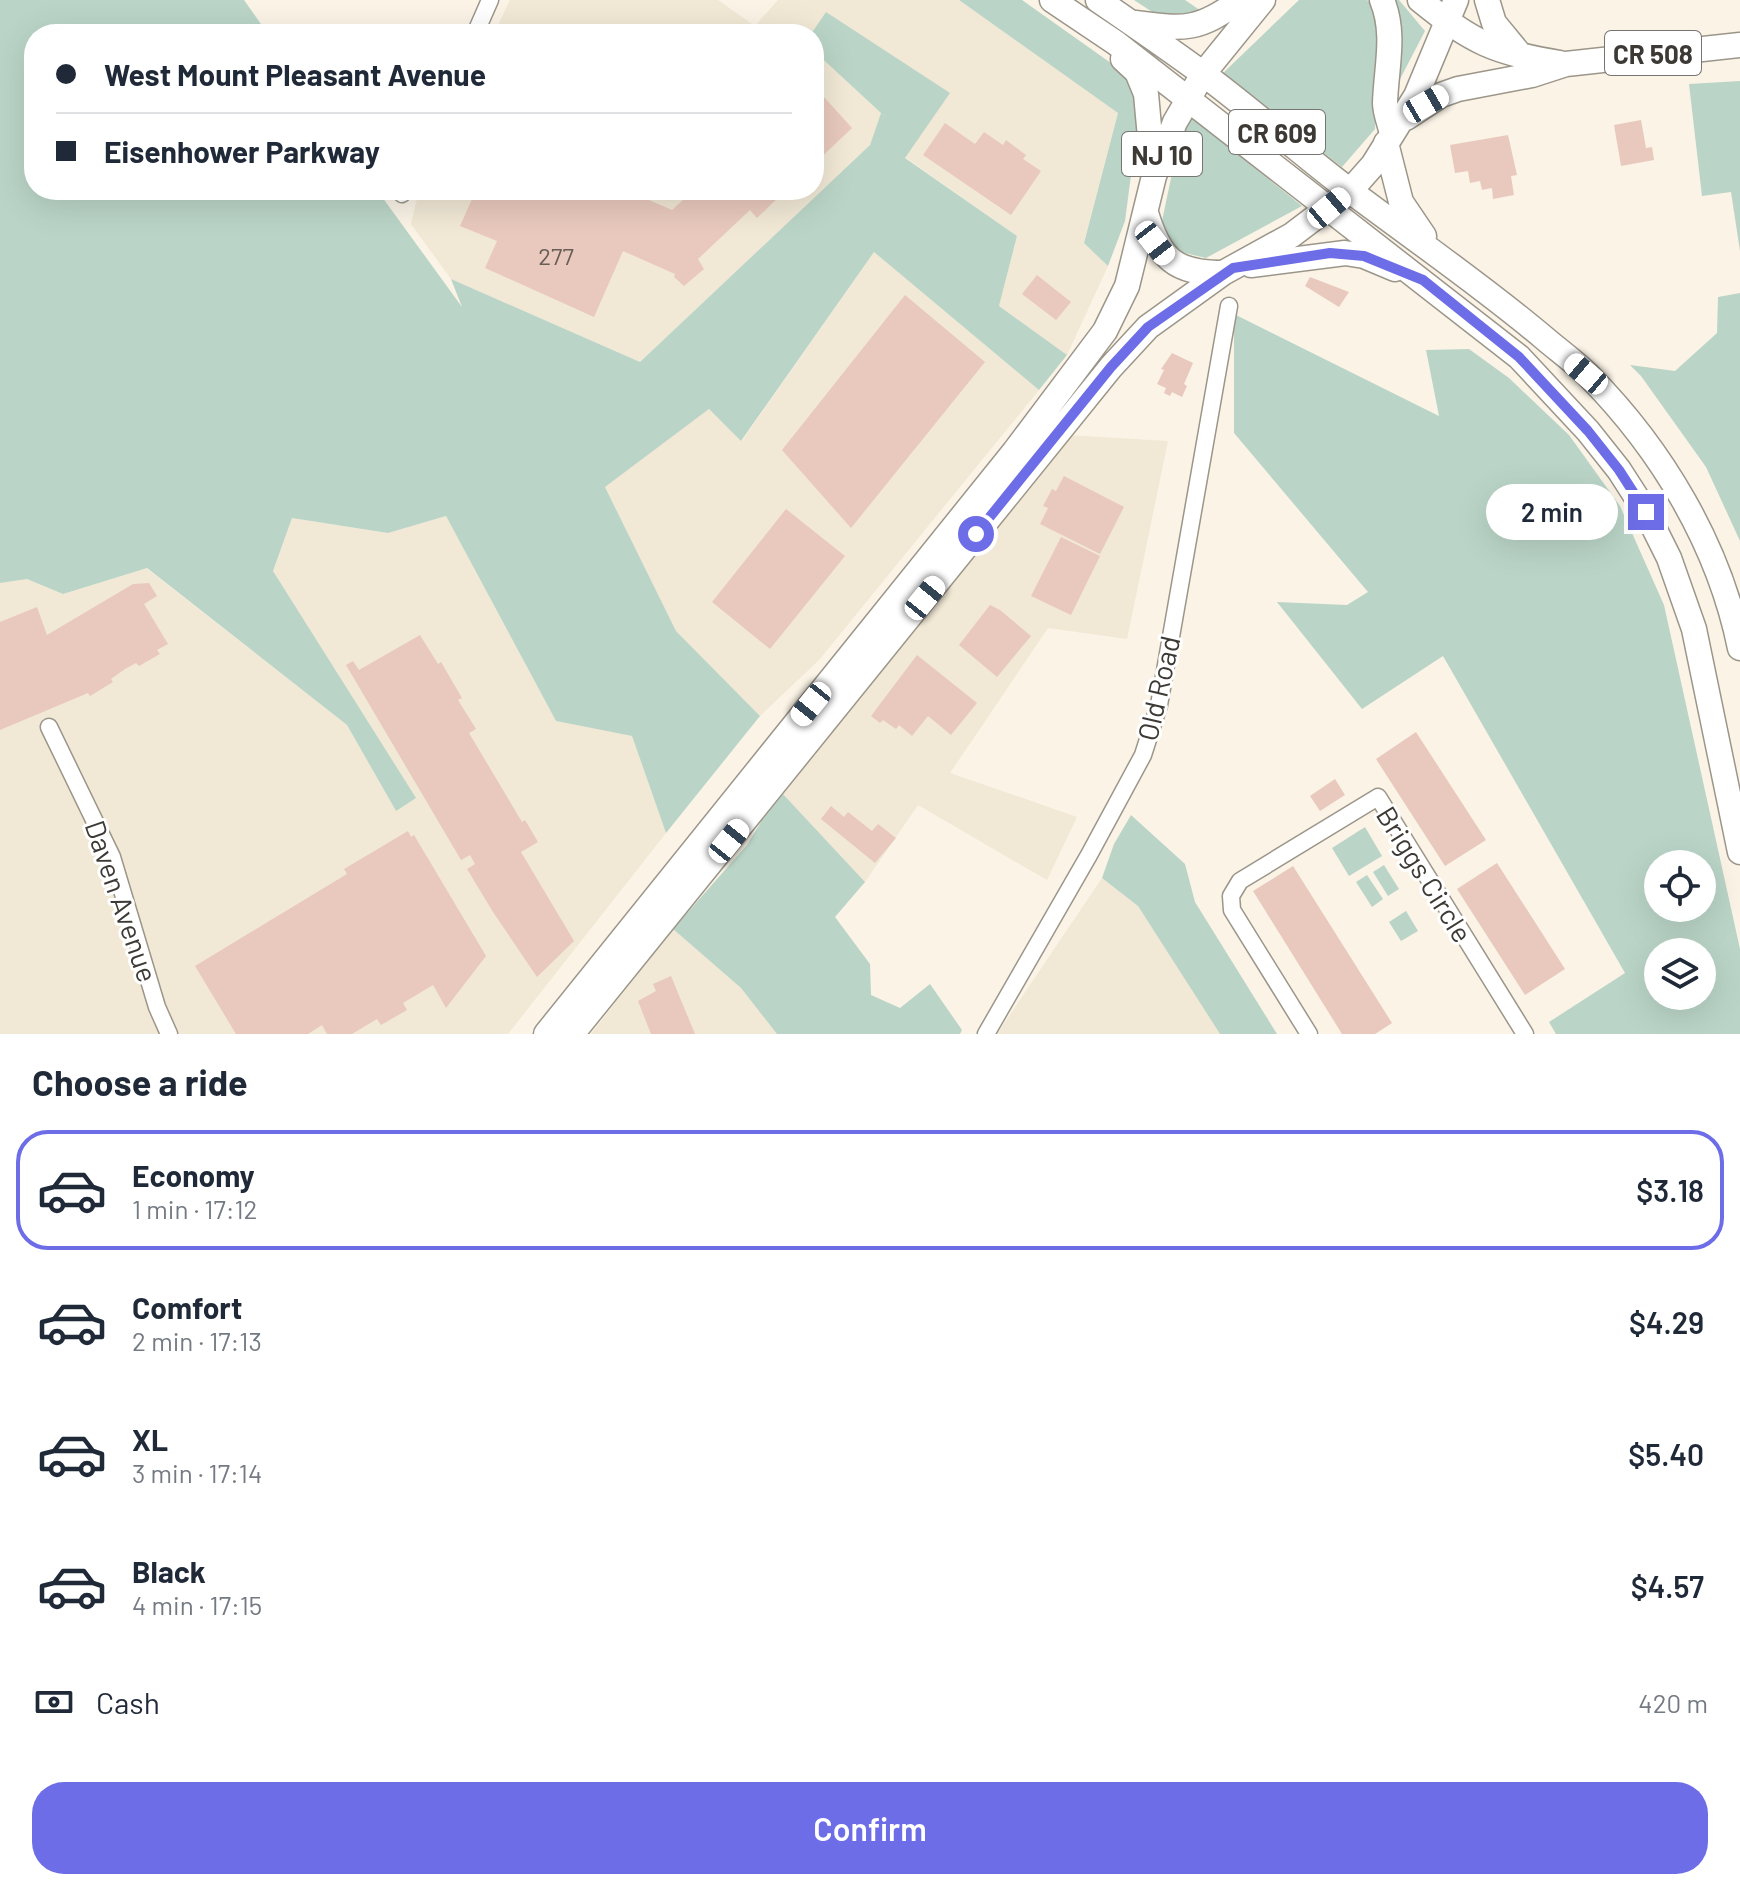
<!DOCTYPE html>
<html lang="en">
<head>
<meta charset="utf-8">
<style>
	:root { --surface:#fff; --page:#f2f2f3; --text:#1f2937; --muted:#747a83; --line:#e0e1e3; --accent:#6d6de7 }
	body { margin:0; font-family:Barlow,sans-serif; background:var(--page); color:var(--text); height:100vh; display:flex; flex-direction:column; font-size:30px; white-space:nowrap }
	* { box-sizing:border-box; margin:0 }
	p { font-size:26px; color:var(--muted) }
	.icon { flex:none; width:44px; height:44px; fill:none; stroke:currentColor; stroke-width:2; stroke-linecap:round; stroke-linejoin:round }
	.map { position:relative; height:1034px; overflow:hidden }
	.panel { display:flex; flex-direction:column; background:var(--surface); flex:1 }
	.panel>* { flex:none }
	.hud { position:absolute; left:24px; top:24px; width:800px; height:176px; border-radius:32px; box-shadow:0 8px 32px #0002; display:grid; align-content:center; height:176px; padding:0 32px; background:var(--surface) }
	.controls { position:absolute; left:1644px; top:850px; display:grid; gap:16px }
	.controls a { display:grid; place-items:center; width:72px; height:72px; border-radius:50%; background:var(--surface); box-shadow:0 8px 32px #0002; font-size:40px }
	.end { position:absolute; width:36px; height:36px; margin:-18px; border:10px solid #6d6de7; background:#fff; box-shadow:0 0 0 4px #fff }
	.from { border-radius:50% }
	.bubble { position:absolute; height:56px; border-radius:28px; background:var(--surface); box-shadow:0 8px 32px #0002; font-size:26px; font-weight:600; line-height:56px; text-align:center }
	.car { position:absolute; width:24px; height:48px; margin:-24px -12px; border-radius:10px; box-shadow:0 0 6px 2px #0007; background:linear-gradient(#fff 24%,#345 0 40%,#fff 0 76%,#345 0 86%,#fff 0) }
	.hud b { display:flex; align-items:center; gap:28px; height:76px; font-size:30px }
	.hud b+b { border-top:2px solid var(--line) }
	.hud i { width:20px; height:20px; background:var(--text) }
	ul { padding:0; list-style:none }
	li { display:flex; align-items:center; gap:24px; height:120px; margin:0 16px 12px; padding:0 16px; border:4px solid transparent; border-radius:32px }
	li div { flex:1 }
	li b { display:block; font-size:30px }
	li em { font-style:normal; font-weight:600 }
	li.selected { border-color:var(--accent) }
	li>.icon { width:72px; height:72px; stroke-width:1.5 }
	h2 { padding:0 32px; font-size:36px; line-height:96px }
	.pay { display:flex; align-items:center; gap:20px; height:88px; padding:0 32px; font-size:30px }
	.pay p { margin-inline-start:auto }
	.cta { display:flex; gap:16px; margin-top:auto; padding:16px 32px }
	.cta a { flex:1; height:92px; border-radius:32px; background:var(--accent); color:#fff; font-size:32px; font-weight:600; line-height:92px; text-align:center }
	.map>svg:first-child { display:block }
</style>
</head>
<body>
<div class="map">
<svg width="1740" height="1034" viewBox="0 0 1740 1034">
	<rect width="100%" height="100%" fill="#faf3e6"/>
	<path fill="#f1e8d5" d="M510,0H718L755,26L778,0H959L1118,113L1084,242L1108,266L1067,355L999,306L1017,236L905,157L826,12L811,34H494Z
		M814,51L881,113L870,145L640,362L451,279L411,224L419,190H814Z
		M874,252L1039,390L819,660L760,716L676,631L605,487L709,409L742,441Z
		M1065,435L1168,441L1127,639L1048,628L950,773L1077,817L1047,880L918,805L865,882L782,793Z
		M446,516L556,721L632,736L666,833L508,1034H0V583L27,579L63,594L146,568L347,725L396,811L415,798L273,571L292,518L388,533Z
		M1102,878L1138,906L1220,1034H997Z
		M673,929L741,988L777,1034H591Z"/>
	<path fill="#bad5c7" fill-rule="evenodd" d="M0,0H244L268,34H34V190H377L462,307L451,279L640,362L870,145L881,113L814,51V34H811L826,12L950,93L905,158L1017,236L999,306L1067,355L1039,390L874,252L741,441L709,409L605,487L676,631L760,716L666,833L632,736L556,721L446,516L388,533L292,518L273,571L416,798L396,811L347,725L147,568L63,594L27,579L0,583Z
		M959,0H1022L1132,78L1140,107L1125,221L1108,266L1084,243L1118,113Z
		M1134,0H1185L1207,15L1160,17Z
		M1299,0H1367L1378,8L1375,129L1342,167L1222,74Z
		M1392,0H1399L1425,31L1398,83Z
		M1740,81V251L1731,192L1702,196L1689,84Z
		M1191,117L1302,206L1206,258L1176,251L1162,221L1175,159Z
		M1740,293V541L1706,467L1641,376L1630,365L1675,371L1717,333L1718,297Z
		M1234,314L1439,416L1426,350L1469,349L1509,378L1569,435L1620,506L1664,605L1740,949V1034H1556L1549,1022L1625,973L1443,656L1362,709L1277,602L1347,605L1368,592L1234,433ZM1658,864H1702V908H1658ZM1658,952H1702V996H1658Z
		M782,793L865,882L835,917L870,964L871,995L900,1008L930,984L962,1030L960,1034H777L741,988L673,929L747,845L768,810Z
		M1131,815L1185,864L1195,902L1277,1034H1220L1138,906L1102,878L1114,844Z
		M1365,827L1382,856L1349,876L1332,848Z
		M1384,865L1399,889L1388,896L1373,872Z
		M1367,875L1383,899L1372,907L1356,882Z
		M1406,911L1418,931L1401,941L1389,922Z"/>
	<path fill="#e9c9bd" d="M814,86L852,128L814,164Z
		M1641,120L1646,148L1652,147L1654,160L1621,166L1614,125Z
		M945,123L975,144L984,132L1003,145L1006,140L1026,155L1023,159L1041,171L1011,215L923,155Z
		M1508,135L1517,175L1511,176L1514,195L1493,199L1492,188L1482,190L1480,181L1470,183L1468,171L1455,173L1450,145Z
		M476,190H626L672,210L694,190H786L757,218L750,210L698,259L704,269L684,286L674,277L675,274L623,251L594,317L485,268L497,241L460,226Z
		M1037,275L1071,302L1056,320L1022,294Z
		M1310,277L1349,292L1339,307L1305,286Z
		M905,295L985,362L851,528L782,450Z
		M1172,353L1193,363L1184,384L1187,386L1182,397L1172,392L1170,396L1164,393L1166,388L1157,384L1164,370L1161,369Z
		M1064,476L1124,507L1100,554L1040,524L1048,508L1043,506L1052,489L1056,491Z
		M786,509L845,556L770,649L712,602Z
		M1061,537L1100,556L1071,615L1031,596Z
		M149,583L157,596L144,604L168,644L157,650L160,654L139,666L136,663L125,669L111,679L113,682L90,696L88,693L0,730V622L37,607L47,635L133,584Z
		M990,605L1000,610L1031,636L997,677L959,645Z
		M420,635L438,664L441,662L462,698L458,700L476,729L469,733L522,822L525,820L538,842L521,852L574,941L537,977L493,912L467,869L475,864L470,855L461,860L346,665L353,661L359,670Z
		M917,655L977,703L951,735L928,716L912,736L899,725L896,729L883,720L880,723L871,716Z
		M1416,732L1486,840L1445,866L1376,759Z
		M1335,779L1345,795L1320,811L1310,796Z
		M831,806L844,817L848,812L872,831L878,824L896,838L875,863L821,819Z
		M408,831L411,837L414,835L486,956L446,1008L433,985L403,1003L407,1010L381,1025L377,1019L352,1034H327L322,1025L308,1034H236L195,966L347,874L344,869Z
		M1497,863L1565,969L1525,995L1457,889Z
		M1293,866L1392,1023L1375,1034H1342L1253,891Z
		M671,976L695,1034H651L638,1001L656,991L653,984Z"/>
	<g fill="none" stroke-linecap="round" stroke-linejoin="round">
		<defs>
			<path id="street" d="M475,34L490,0
				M402,194L404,190
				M49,727L112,857L157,1007L169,1034
				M986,1034L1089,855L1143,755L1159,705L1229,306
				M1309,1034L1232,910L1231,896L1240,881L1378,797L1525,1034"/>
			<path id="primary" d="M1052,0L1116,43L1519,357L1588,431L1619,470L1646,512L1669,558L1694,629L1740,852
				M1098,0C1133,24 1168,48 1202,73C1252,110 1299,152 1349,190C1414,239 1480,284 1543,337C1558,350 1575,362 1589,376C1662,450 1719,545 1740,648
				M1382,0C1396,34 1386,68 1385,103C1385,113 1390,124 1392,134
				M1420,0C1473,43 1493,52 1560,63
				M1487,0L1494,23L1522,57
				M1135,23C1187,30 1198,30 1241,0
				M1123,59L1137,72L1146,94L1153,170
				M1406,118L1441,95L1458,89L1532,75L1566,64L1740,45
				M1386,143L1401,202L1424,236
				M1146,213C1160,259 1174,273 1223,273
				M1251,265L1345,253L1364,256L1395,269
				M546,1034L1014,452L1105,331L1127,286L1154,176L1175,122L1203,74L1263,0
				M572,1034L1111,367L1148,327L1223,273L1292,235L1350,191L1373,165L1416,96L1456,0"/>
		</defs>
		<use href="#street" stroke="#9c968a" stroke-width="19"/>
		<use href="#primary" stroke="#9c968a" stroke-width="27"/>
		<use href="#street" stroke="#fff" stroke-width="16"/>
		<use href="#primary" stroke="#fff" stroke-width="24"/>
	</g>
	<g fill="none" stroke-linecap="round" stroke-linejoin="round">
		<path stroke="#6d6de7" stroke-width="10" d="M976,534L1111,367L1148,327L1233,268L1330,253L1364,256L1423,280L1519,357L1588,431L1619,470L1646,512"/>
	</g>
	<g text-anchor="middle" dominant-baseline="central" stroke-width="6" stroke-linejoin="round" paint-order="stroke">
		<g font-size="24" fill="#685e57">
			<text x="556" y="255">277</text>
		</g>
		<g fill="#fff" stroke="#777572" stroke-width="2">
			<rect x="1605" y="31" width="96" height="44" rx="6"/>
			<rect x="1229" y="110" width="96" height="44" rx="6"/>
			<rect x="1122" y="132" width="80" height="44" rx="6"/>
		</g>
		<g font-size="26" font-weight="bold" fill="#3d3a35">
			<text x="1653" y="53">CR 508</text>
			<text x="1277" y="132">CR 609</text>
			<text x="1162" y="154">NJ 10</text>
		</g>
		<g font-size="28" fill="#3d3a35" stroke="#fff">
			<text transform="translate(1158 688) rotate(-77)">Old Road</text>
			<text transform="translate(1425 874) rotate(58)">Briggs Circle</text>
			<text transform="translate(122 901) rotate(71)">Daven Avenue</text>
		</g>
	</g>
</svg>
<div class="controls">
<a><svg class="icon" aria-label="locate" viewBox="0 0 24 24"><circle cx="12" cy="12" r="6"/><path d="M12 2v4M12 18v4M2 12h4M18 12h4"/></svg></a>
<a><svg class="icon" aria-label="layers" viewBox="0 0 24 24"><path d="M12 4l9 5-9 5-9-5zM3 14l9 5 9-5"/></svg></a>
</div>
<i class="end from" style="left:976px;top:534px"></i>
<i class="end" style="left:1646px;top:512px"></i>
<div class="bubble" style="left:1486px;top:484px;width:132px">2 min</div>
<i class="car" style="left:1426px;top:104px;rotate:60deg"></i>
<i class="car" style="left:1329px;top:208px;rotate:50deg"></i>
<i class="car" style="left:1155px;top:243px;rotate:142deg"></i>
<i class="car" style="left:1586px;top:374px;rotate:310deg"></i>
<i class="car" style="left:925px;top:598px;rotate:39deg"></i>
<i class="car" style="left:811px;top:704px;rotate:219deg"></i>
<i class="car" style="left:729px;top:841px;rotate:39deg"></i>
<div class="hud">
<b><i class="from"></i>West Mount Pleasant Avenue</b>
<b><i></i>Eisenhower Parkway</b>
</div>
</div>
<section class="panel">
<h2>Choose a ride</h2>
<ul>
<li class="selected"><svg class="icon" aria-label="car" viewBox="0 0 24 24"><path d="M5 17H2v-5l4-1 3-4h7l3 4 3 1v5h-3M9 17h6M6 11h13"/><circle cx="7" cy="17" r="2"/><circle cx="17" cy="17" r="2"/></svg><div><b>Economy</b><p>1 min · 17:12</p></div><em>$3.18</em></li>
<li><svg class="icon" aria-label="car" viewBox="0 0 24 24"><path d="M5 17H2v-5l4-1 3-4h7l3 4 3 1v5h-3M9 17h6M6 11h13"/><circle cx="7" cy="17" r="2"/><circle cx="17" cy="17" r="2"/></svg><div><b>Comfort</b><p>2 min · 17:13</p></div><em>$4.29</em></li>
<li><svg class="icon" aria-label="car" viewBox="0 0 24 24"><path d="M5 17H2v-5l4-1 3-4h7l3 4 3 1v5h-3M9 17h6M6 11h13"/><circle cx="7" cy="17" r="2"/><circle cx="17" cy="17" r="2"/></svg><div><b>XL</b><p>3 min · 17:14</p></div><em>$5.40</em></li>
<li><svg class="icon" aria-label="car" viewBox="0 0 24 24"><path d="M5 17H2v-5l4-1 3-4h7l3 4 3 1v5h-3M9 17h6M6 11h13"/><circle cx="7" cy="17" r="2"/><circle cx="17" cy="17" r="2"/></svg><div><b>Black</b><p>4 min · 17:15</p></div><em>$4.57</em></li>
</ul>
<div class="pay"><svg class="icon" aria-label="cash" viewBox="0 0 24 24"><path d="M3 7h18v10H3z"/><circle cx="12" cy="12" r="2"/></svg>Cash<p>420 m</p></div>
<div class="cta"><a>Confirm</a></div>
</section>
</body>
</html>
